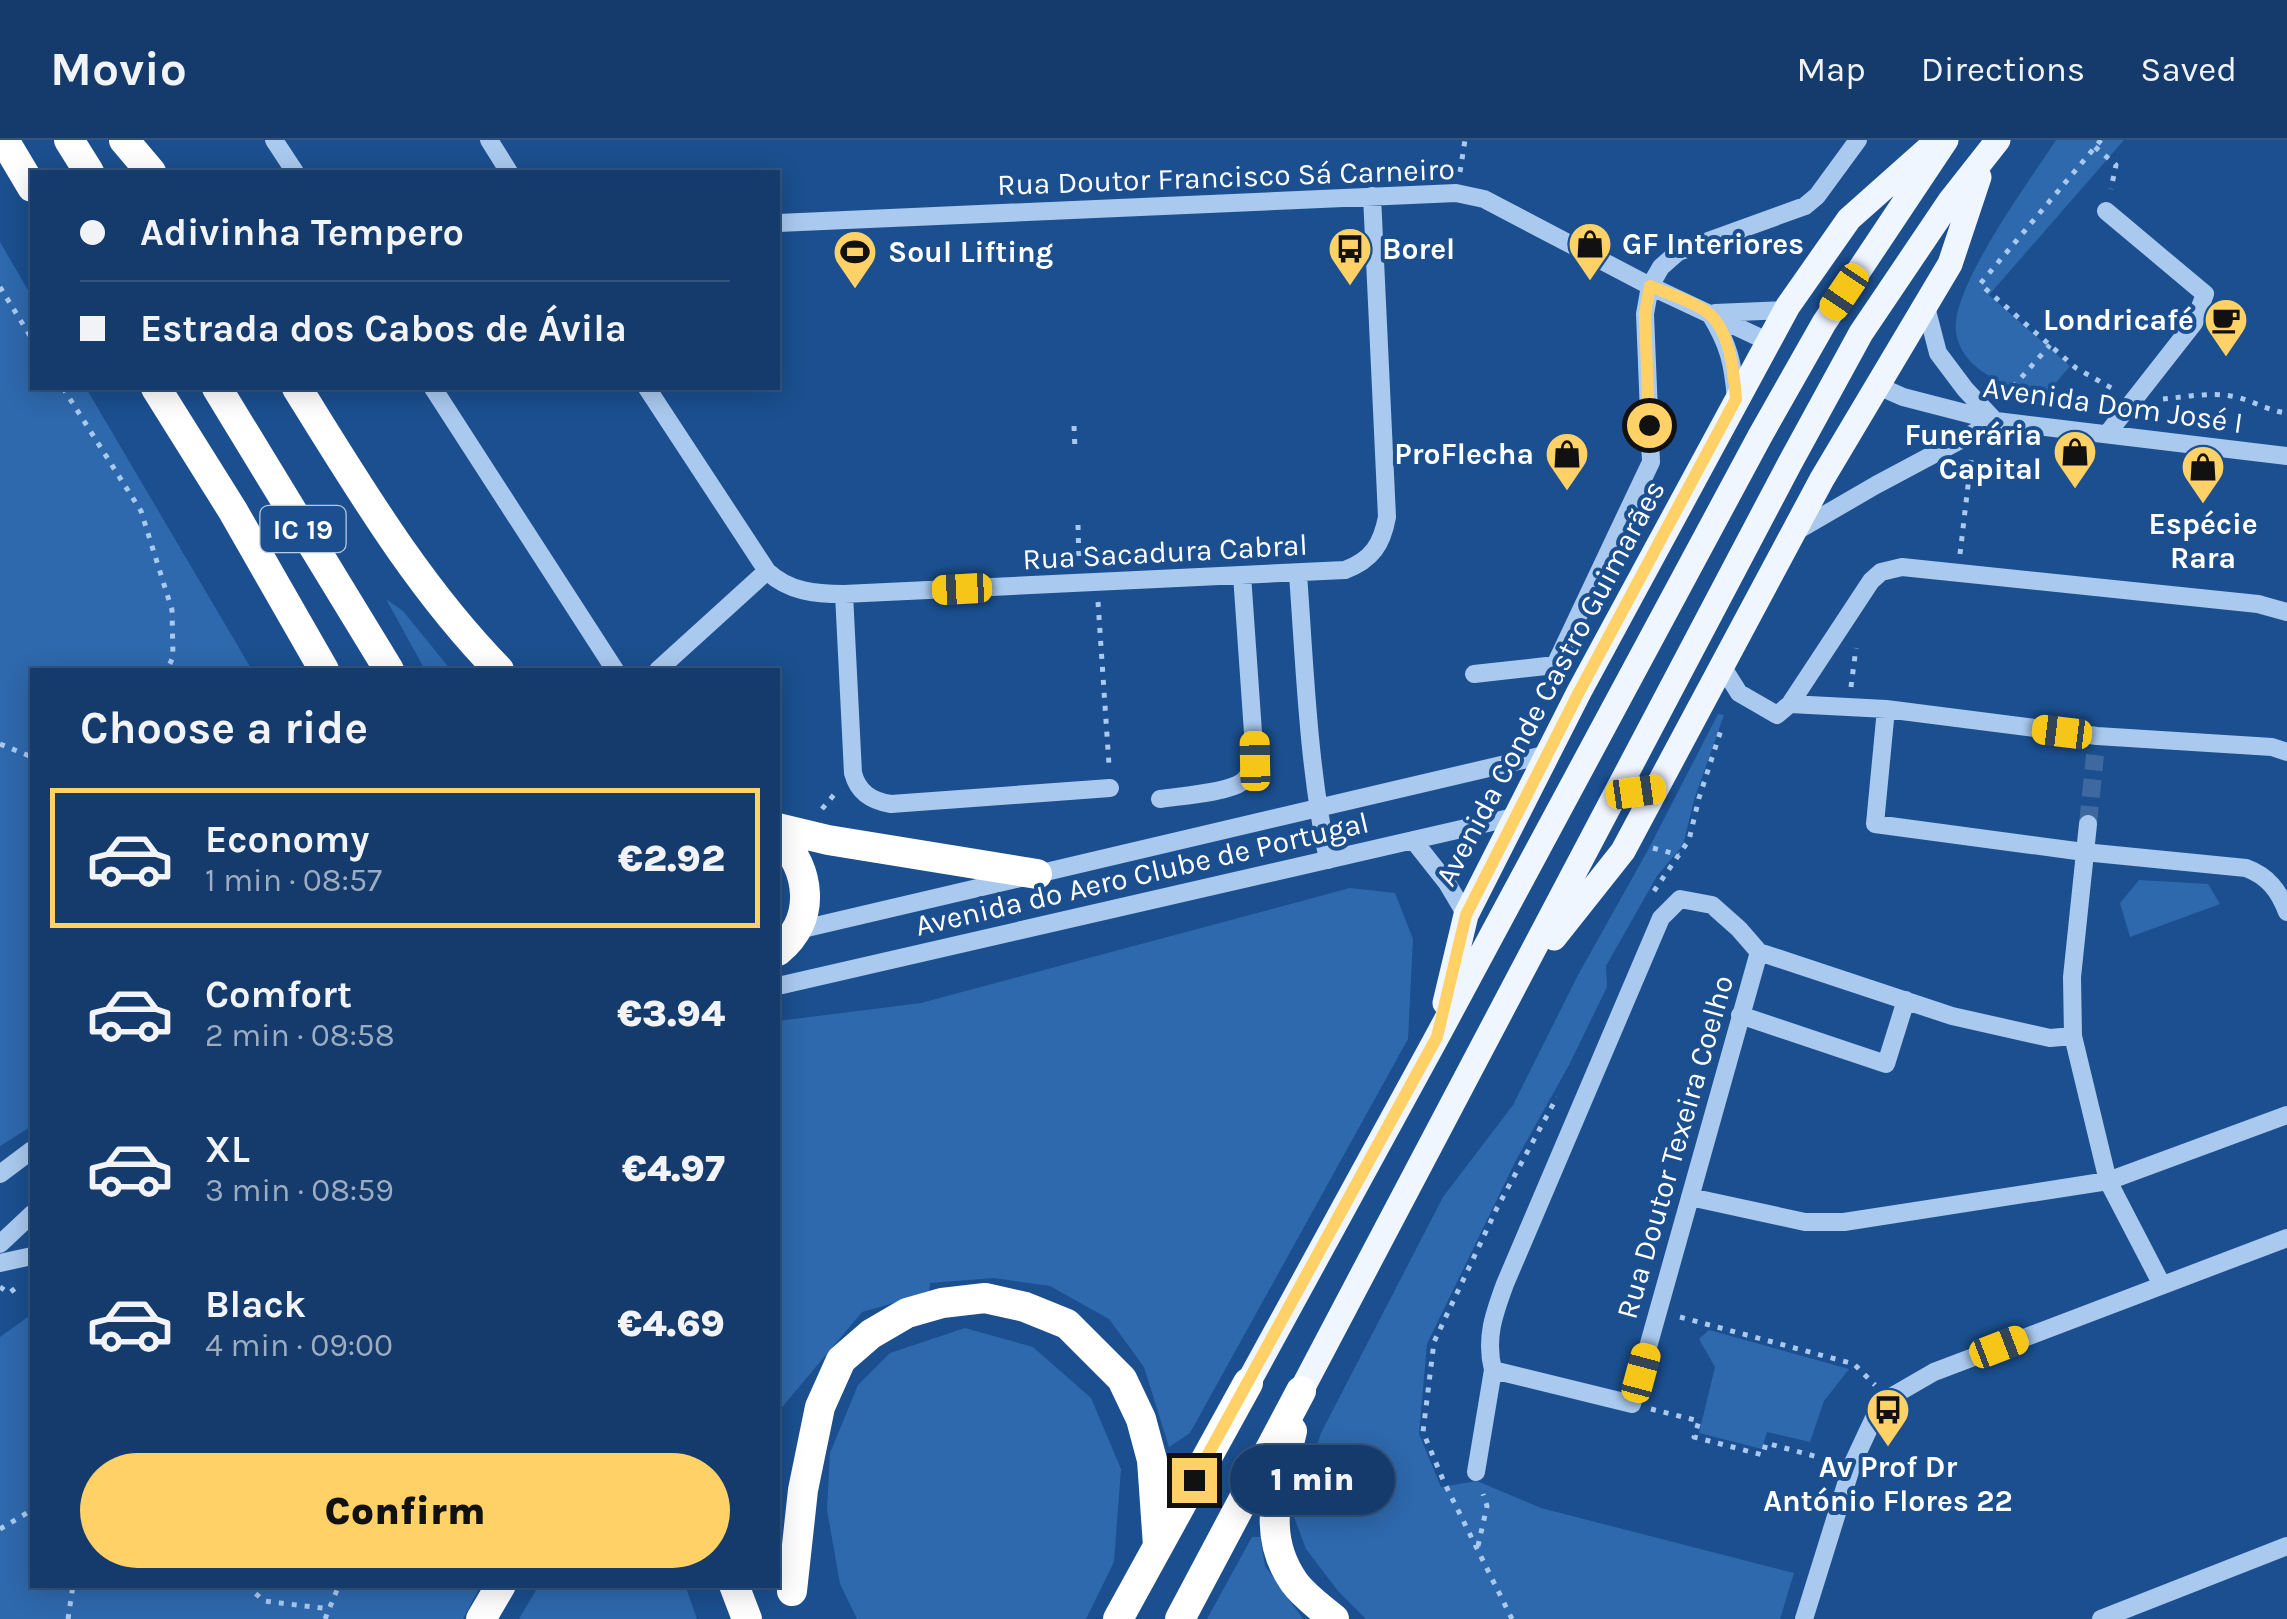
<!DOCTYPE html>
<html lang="en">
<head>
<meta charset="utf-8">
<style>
	:root { --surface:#143b6b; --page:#214673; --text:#f1f3f6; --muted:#9dadc1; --line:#33557e; --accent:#ffd166 }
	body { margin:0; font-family:Karla,sans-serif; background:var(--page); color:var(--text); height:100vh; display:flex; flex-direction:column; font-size:38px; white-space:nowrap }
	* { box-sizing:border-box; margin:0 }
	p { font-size:32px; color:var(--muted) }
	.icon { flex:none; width:55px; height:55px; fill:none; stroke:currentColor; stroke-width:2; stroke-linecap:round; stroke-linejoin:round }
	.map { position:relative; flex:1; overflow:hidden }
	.sheet { position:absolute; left:30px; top:528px; width:750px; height:920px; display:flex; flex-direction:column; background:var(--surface); border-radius:0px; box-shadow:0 5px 25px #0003,0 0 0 2px var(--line) }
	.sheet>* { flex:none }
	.banner { position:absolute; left:30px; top:30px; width:750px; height:220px; border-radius:0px; box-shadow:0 5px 25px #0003,0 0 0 2px var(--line); display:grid; align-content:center; height:220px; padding:0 50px; background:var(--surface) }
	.end { position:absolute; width:45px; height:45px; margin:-22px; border:12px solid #ffd166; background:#111; box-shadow:0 0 0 5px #111 }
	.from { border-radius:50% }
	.bubble { position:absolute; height:70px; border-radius:35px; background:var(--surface); box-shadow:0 5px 25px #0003,0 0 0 2px var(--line); font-size:32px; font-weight:800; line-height:70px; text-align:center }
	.car { position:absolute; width:30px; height:60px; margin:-30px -15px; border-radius:12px; box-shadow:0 0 8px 2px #0007; background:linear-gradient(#f5c518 24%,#345 0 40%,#f5c518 0 76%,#345 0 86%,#f5c518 0) }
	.banner b { display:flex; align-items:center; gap:35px; height:95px; font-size:38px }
	.banner b+b { border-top:2px solid var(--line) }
	.banner i { width:25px; height:25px; background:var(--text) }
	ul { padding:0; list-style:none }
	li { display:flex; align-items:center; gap:30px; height:140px; margin:0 20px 15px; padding:0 30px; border:5px solid transparent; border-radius:0px }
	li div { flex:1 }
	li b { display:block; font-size:38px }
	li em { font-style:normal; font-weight:800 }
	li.active { border-color:var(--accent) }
	li>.icon { width:90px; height:90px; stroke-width:1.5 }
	h2 { padding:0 50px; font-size:45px; line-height:120px }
	.primary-button { display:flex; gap:20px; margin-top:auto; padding:20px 50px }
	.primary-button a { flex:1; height:115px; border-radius:60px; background:var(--accent); color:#111; font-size:40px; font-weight:800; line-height:115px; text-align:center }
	header { display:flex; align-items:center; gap:60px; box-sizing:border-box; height:140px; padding:0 50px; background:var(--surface); border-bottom:2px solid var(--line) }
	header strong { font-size:48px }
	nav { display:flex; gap:55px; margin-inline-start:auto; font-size:35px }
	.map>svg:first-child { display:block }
</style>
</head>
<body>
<header>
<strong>Movio</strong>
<nav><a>Map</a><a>Directions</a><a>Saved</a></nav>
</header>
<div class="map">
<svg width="2287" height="1479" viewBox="0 0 2287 1479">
	<rect width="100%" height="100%" fill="#1b4f8f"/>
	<path fill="#2e69ad" d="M2056,0H2124L1989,155L2070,226L2045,256C2012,249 1961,232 1956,192C1950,148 2031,39 2056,0Z
		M0,102L32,157V248H86L252,530H32V986L0,1006Z
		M386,459L403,471L451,530H425Z
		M1718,574L1724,575L1694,660L1683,705L1657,736L1606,826L1607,847L1569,925L1516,1020L1427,1204L1419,1294L1441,1347L1477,1341L1541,1368L1794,1433L1780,1479H1366L1338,1451L1306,1409L1294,1377L1321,1293L1443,1057L1513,965L1578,835L1648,710Z
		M2139,740L2208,744L2220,764L2130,797L2120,763Z
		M1350,748L1395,753L1413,799L1408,899L1190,1293L1169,1307L1144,1227L1109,1179L1050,1146L994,1138L930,1143L929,1153L862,1172L778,1272V881L921,863Z
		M32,1174V1445H481L463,1479H0V1197Z
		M965,1188L1033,1207L1091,1258L1121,1329L1114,1422L1086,1479H857L840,1444L827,1370L830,1313L858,1245L890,1213Z
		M1709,1190L1849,1229L1824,1261L1810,1302L1767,1292L1762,1309L1699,1293L1715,1227L1699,1199Z
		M1252,1397H1260L1265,1426L1303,1479H1207Z
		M539,1445H685L697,1479H519Z"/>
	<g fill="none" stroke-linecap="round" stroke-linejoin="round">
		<path stroke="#3d69a0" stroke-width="18" stroke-dasharray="18 9" stroke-linecap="butt" d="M2088,684L2095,615"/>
		<path stroke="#a9c9ee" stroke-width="5" stroke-dasharray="5 8" stroke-linecap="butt" d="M2101,0L1980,144L2076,228L2115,250
			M2095,7L2116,25L2111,49
			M1460,32L1465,0
			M0,147L32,199
			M1989,239L2012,248L2050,205
			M63,248L141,371L172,470L173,517L167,530
			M2163,259C2185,257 2210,252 2231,256C2251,259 2267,271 2287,273
			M1074,286L1075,310
			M1078,385L1079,423
			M1960,414L1971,320
			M1098,462L1109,625
			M1851,547L1856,508
			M0,604L32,617
			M822,669L838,650
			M1653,708L1679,715
			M1654,751L1689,700L1699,658L1722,587
			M0,1147L9,1153L21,1144
			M1680,1177L1854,1224L1875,1245
			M1651,1269L1699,1281L1694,1297L1763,1315L1766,1303L1829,1320
			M0,1389L32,1370
			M1478,1406L1487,1366L1483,1354
			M246,1445L264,1461L330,1469
			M68,1479L73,1445
			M325,1479L339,1445
			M1512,1479L1444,1342L1423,1292L1434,1202L1497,1068L1557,957"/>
		<path stroke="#a9c9ee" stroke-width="18" d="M274,0L295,32
			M489,0L509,32
			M2106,71L2205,154L2194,183L2107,294
			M778,83L1456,53L1484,59L1650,146L1769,202
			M1925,163L1938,213L1965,249L1995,281
			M1715,173L1785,170
			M1710,174C1729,205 1733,223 1736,259
			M1876,245L1903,257L1996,281L2287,316
			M433,248L615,530
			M647,248L767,431C789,452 816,454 844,454L1345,430C1372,420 1382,404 1387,377L1372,56
			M1795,392L1876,345L1996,281
			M1298,434C1305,530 1308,625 1328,720
			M844,454L853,633C858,652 871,661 891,664L1110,648
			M1722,526L1739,553L1777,575L1790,564L1871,441L1881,432L1902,427L2258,464L2287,472
			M658,530L767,431
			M1474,534L1555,525L1651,322L1645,174L1650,146L1661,127L1678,112L1805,66L1817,56L1858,0
			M1790,564L1886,569L2097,596L2272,607L2287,612
			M1886,569L1875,684L2084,712L2246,728C2268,736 2279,751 2287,772
			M1160,659C1179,656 1227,653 1242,642C1249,637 1252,629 1255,621L1242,435
			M2088,684L2072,837L2073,896L2108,1041L2162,1145
			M1413,700L1447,743L1466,775
			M1680,759L1712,765L1739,789L1759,812L1632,1264L1493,1230C1485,1198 1494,1174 1505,1144L1661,778Z
			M794,791L1548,614
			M1759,812L1952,876L2050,898L2073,896
			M778,846L1518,676
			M1740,875L1886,924L1906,860
			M0,1034L32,1010
			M1690,1057L1805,1082H1844L2108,1041L2287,975
			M0,1104L32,1074
			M0,1123L32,1116
			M1476,1332L1493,1230
			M1804,1479L1852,1325L1873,1280L1889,1258L1934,1232L2287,1098
			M2101,1479L2287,1406"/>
		<path stroke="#f0f6ff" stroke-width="25" d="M1554,798L1623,711L1822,339L1950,124L1979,37
			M1445,863L1466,775L1579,552L1788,166L1849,79L1930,7
			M1248,1243L1437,897L1760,296L1824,183L1946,0
			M1301,1251L1790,323L1861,193L1950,61L1998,0"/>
		<path stroke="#fff" stroke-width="30" d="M4,0L32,47
			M69,0L89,32
			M124,0L151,32
			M156,248L233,371L324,530
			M217,248L389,530
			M297,248C359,347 417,446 499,530
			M778,688L828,700L1037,734
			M778,696C811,730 817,779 778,811
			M1292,1291C1280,1344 1259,1392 1294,1442C1304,1456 1321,1468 1334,1479
			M734,1445L747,1479
			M792,1451L803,1350L820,1267L841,1220L871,1194L907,1173L942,1163L985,1158L1025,1167L1067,1184L1122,1239L1141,1279L1152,1320L1158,1406
			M481,1479L501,1445
			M1118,1479L1248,1243
			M1180,1479L1301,1251"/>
	</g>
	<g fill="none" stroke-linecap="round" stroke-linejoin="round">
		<path stroke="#ffd166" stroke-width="12" d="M1194,1340L1437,897L1466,775L1579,552L1736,259C1734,233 1730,189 1707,172C1691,160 1668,154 1650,146L1645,174L1649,285"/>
	</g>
	<defs>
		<symbol id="shop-pin" viewBox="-11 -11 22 30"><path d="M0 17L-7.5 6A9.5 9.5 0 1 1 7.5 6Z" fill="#ffd166" stroke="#1b4f8f"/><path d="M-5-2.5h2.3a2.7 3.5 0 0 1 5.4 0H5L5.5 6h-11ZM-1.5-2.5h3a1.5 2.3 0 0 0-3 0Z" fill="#111"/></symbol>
		<symbol id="bus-pin" viewBox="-11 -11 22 30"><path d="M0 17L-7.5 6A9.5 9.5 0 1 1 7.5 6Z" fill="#ffd166" stroke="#1b4f8f"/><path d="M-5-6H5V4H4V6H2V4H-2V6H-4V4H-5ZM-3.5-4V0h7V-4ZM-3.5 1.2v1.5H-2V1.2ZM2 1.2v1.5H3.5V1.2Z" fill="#111"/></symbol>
		<symbol id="stadium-pin" viewBox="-11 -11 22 30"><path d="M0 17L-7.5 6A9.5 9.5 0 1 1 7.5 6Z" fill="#ffd166" stroke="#1b4f8f"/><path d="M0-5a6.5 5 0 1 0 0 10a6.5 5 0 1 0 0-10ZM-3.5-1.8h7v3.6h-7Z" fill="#111"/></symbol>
		<symbol id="cafe-pin" viewBox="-11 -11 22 30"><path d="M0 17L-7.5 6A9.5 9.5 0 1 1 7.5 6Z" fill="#ffd166" stroke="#1b4f8f"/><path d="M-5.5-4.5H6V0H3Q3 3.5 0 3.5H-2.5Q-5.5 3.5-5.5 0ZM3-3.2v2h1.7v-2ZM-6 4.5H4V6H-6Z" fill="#111"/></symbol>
	</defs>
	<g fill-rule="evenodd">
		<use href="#shop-pin" x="1565" y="79" width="50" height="68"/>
		<use href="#bus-pin" x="1325" y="84" width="50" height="68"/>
		<use href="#stadium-pin" x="830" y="87" width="50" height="68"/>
		<use href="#cafe-pin" x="2201" y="155" width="50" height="68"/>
		<use href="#shop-pin" x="2050" y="287" width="50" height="68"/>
		<use href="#shop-pin" x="1542" y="289" width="50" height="68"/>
		<use href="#shop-pin" x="2178" y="302" width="50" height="68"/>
		<use href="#bus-pin" x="1863" y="1245" width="50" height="68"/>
	</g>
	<g text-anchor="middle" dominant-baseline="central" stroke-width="8" stroke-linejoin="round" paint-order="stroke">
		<rect fill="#1b4f8f" stroke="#bbcadd" stroke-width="2.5" x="260.5" y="366" width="85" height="46" rx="8"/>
		<g font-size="28" font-weight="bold" fill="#fff">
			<text x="303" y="389">IC 19</text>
		</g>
		<g font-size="30" fill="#fff" stroke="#1b4f8f">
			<text transform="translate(1226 37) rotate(-2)">Rua Doutor Francisco Sá Carneiro</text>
			<text transform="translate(2113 265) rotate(8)">Avenida Dom José I</text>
			<text transform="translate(1165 412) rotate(-3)">Rua Sacadura Cabral</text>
			<text transform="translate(1550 543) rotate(-62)">Avenida Conde Castro Guimarães</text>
			<text transform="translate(1142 734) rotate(-13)">Avenida do Aero Clube de Portugal</text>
			<text transform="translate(1675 1007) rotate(-74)">Rua Doutor Texeira Coelho</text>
		</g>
		<g font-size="30" font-weight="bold" fill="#fff" stroke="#1b4f8f" text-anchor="start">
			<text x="1622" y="104">GF Interiores</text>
			<text x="1382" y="109">Borel</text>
			<text x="888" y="112">Soul Lifting</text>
			<text x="2194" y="180" text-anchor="end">Londricafé</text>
			<text x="2042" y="295" text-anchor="end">Funerária<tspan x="2042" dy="34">Capital</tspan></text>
			<text x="1534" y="314" text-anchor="end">ProFlecha</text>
			<text x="2203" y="384" text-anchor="middle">Espécie<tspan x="2203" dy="34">Rara</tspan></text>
			<text x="1888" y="1327" text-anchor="middle">Av Prof Dr<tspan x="1888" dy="34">António Flores 22</tspan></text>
		</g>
	</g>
</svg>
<i class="end from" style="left:1649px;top:285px"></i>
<i class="end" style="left:1194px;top:1340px"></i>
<div class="bubble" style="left:1230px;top:1305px;width:165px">1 min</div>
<i class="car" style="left:1844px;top:152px;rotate:214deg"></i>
<i class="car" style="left:962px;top:449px;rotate:267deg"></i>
<i class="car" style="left:2062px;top:592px;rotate:277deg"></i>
<i class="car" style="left:1255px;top:621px;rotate:359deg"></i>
<i class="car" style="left:1636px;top:652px;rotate:82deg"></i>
<i class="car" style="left:1999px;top:1207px;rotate:69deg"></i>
<i class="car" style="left:1641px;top:1233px;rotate:15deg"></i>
<div class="banner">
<b><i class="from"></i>Adivinha Tempero</b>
<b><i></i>Estrada dos Cabos de Ávila</b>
</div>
<section class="sheet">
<h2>Choose a ride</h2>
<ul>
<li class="active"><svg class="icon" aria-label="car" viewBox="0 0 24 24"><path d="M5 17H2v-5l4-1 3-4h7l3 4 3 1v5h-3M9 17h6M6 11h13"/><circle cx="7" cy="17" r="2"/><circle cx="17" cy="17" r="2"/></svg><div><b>Economy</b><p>1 min · 08:57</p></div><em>€2.92</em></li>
<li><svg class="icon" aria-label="car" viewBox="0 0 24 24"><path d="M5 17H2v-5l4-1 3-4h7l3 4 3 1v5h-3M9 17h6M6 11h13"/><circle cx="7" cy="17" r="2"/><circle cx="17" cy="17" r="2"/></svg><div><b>Comfort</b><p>2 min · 08:58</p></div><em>€3.94</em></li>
<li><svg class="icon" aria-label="car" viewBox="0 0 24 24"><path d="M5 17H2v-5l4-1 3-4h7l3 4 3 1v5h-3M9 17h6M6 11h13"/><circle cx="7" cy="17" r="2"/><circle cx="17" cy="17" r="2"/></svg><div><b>XL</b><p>3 min · 08:59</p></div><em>€4.97</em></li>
<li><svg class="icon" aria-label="car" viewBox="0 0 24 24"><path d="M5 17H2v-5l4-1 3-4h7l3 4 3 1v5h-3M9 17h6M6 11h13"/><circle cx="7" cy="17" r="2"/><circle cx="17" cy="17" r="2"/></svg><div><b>Black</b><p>4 min · 09:00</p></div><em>€4.69</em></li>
</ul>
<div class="primary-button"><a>Confirm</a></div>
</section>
</div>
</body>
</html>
